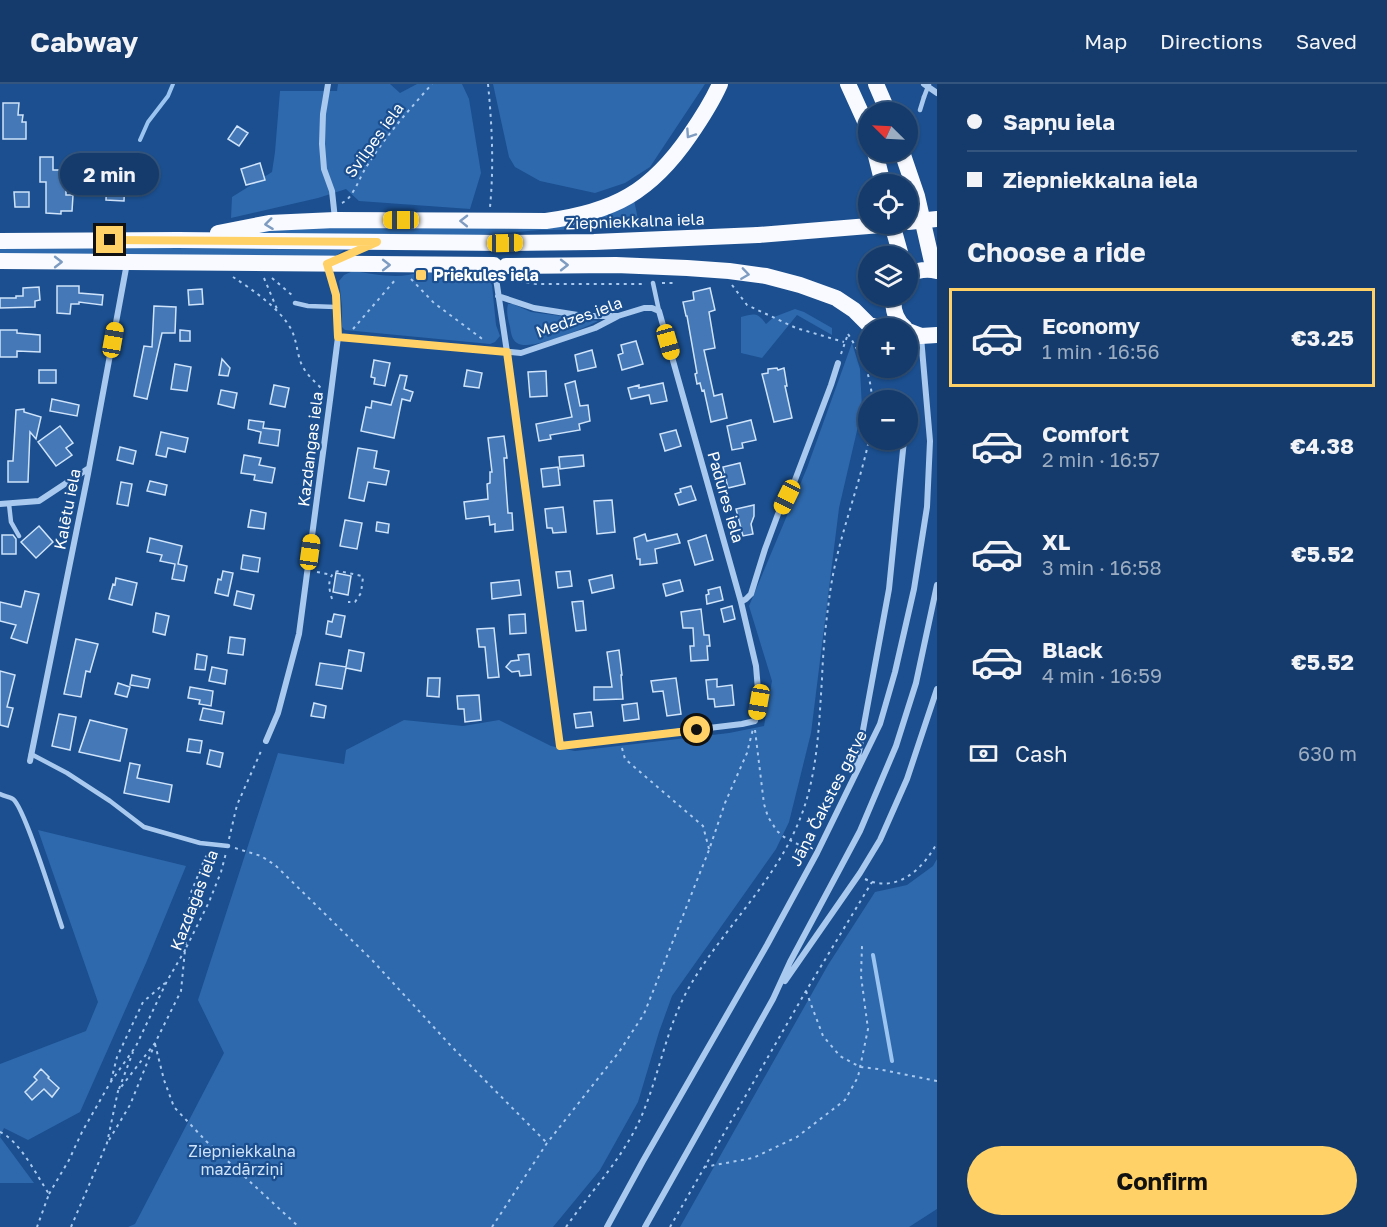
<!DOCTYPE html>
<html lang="en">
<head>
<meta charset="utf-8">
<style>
	:root { --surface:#143b6b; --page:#214673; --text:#f1f3f6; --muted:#9dadc1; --line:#33557e; --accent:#ffd166 }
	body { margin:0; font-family:"Golos Text",sans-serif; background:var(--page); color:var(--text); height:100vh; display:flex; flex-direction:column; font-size:22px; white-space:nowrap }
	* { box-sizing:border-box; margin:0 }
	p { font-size:20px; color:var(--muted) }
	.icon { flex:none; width:33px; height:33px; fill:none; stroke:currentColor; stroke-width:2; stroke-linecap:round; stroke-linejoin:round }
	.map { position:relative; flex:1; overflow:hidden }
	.drawer { display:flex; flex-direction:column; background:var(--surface); width:450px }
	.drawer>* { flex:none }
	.hud { display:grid; align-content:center; height:132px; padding:0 30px; background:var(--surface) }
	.needle { width:39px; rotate:294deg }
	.controls { position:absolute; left:858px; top:18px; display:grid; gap:12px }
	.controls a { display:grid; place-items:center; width:60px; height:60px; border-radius:50%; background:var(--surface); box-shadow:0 2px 4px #0004,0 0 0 2px var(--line); font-size:30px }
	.end { position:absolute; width:27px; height:27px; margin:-14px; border:8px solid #ffd166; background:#111; box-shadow:0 0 0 3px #111 }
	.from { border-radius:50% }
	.bubble { position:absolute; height:42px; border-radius:21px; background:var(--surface); box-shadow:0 2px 4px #0004,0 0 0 2px var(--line); font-size:20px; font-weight:700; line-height:42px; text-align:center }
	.car { position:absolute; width:18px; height:36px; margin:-18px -9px; border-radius:8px; box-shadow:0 0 4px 2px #0007; background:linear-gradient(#f5c518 24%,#345 0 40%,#f5c518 0 76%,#345 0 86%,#f5c518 0) }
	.hud b { display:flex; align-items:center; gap:21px; height:57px; font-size:22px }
	.hud b+b { border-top:2px solid var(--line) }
	.hud i { width:15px; height:15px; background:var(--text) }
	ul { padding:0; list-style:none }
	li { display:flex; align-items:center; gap:18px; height:99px; margin:0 12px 9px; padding:0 18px; border:3px solid transparent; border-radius:0px }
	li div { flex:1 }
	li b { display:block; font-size:22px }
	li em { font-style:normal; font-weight:700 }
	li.active { border-color:var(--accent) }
	li>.icon { width:54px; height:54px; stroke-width:1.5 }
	h2 { padding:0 30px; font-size:27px; line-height:72px }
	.pay { display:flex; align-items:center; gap:15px; height:66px; padding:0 30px; font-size:22px }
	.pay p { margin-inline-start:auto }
	.button { display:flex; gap:12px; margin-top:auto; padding:12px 30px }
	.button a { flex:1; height:69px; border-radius:36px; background:var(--accent); color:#111; font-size:24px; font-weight:700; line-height:69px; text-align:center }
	header { display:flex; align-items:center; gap:36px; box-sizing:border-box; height:84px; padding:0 30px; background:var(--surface); border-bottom:2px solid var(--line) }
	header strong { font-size:28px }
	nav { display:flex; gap:33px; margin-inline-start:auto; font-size:21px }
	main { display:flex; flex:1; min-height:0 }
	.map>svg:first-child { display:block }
</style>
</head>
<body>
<header>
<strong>Cabway</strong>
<nav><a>Map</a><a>Directions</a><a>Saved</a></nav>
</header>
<main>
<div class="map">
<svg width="937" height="1143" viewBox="0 0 937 1143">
	<rect width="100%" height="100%" fill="#1b4f8f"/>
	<path fill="#2e69ad" d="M338,0H390L400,9L417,0H462L469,15L481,89L470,125L359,117L346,105L318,114L231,134L232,113L272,88L275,68L280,7H337Z
		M493,0H705L650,83L625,99L595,109L540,97L515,83L509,73Z
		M634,116L640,145L540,146L468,152L255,151V147L291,143H518Z
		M0,162L344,166L337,171L329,173L0,170Z
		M353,187C375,190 399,196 420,188L484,189L492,201L496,241L500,252L495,258L490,260L345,246L342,243V222L339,197L344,191Z
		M508,220H513L531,228L598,237C584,244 530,268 517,259C512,256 511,249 510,243C508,235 506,227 508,220Z
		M795,225L804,228L832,244V251L797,231L762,274L741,269V233C755,229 758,229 766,240L774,233Z
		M852,259L860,285L862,325L839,424L811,649L789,738L776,765L672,912L659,948L638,1018L600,1086L553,1143H128L135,1140L224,969L198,916L278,669L344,680L346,666L404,636L463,642L499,636L551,662L575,667L729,649L764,642L772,597L749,522L807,384Z
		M38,746L186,782L146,879L80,1028L28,1056L4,1044L0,1053L34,1099H0V980L86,947L98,918Z
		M937,775V1125L909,1143H680L828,881L875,808L907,801L933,782Z"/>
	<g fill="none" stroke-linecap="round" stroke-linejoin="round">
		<path stroke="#9cc4f0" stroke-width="4" d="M140,56L148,38L168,12L173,0
			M873,871L892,977"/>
	</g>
	<path fill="#4478b7" stroke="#cfe3fa" stroke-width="1.5" d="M3,19H19L18,31H23L22,38H26V55H3Z
		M237,42L248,49L239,62L228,55Z
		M40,73H53V86H66V111H73L72,127H61V130L46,129V98H40Z
		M260,79L265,96L246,101L241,85Z
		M107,91L125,92L124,117L106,116Z
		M14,108H29V123H15Z
		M57,202H79V209L103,211L102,221L79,218V220H71L70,230L57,229Z
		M39,203L40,216L35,217V223L0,224V214H16V212H23V204Z
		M710,204L715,226L709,228L715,264L704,266L714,312L722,310L727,334L711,338L704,306L702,307L700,299L697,300L695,290L697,289L687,232H686L683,218L694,216L693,208Z
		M202,205L203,220L189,221L188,206Z
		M154,222L176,223L175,249H162L147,315L134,312L144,262L152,263Z
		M0,246H17V249L40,251V268L17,267V273H0Z
		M180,246L190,247V257H180Z
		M636,257L643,280L622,286L618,271L623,269L621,261Z
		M592,266L596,283L578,287L575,271Z
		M222,275L230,284L228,292L219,291Z
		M374,276L390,279L385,302L374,300L375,294L371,293Z
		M175,280L191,283L187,307L171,305Z
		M777,284L778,286L784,284L787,302H785L792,334L774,338L762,290L768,289V285Z
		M39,286H56V299H39Z
		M467,286L482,289L479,304L464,302Z
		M546,287L547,312L530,313L528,288Z
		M400,291L407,292L404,305L413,308L410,317L402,315L394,354L361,347L366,323L371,324L372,317L391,321Z
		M575,297L580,322L588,321L590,337L579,340L580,346L550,351L551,355L539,357L536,340L572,333L565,300Z
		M663,299L667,317L651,320L649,311L631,315L628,304L639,301V304Z
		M274,301L289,304L285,323L270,320Z
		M221,306L237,309L234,324L218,320Z
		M52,315L79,321L77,332L50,327Z
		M24,325V328L41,333L36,355L30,348L28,398H8V377H13L16,326Z
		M249,336L264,338L263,344L280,346L278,362L259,359L261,348L248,345Z
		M751,336L756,356L742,359L743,364L732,366L727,342Z
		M60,342L73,359L66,364L72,371L56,382L38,358Z
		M676,346L681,362L665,367L660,350Z
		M161,348L188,354L185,368L168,364L166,373L156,371Z
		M504,352L507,374H504L508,429H512L513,446L495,448V440L490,441L489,432L466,435L464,418L488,415L487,400L490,399V388H492L488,354Z
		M120,363L136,367L133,380L117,376Z
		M358,364L377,367L374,384L389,387L386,401L368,398L364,417L349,414Z
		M244,371L261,374L259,381L275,384L272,399L254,396L255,391L241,389Z
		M583,371L584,382L560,385L559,373Z
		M740,379L745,400L728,404L723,383Z
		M558,383L560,401L543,403L541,385Z
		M150,397L167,401L165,411L147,407Z
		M121,398L132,400L128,422L117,420Z
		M691,402L696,416L679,421L675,410L681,408L680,405Z
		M612,416L615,448L597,450L594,417Z
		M754,421V432L751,440L753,450L743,452L736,425Z
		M563,423L566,448L553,449L552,444H547L545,425Z
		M251,426L266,429L264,445L248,443Z
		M345,436L362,439L357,465L340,462Z
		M377,438L389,440L388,449L376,447Z
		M39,442L53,458L36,474L21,458Z
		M645,450L647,457L677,450L680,459L655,465L657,479L640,481V475H637L634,454Z
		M2,451H13L16,455V470H2Z
		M706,451L713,476L695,481L688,457Z
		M150,454L182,462L178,480L187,482L184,497L172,495L175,480L160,477L162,471L147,468Z
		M243,471L260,474L258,488L241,485Z
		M223,487L233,489L228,512L215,509L218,495L221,496Z
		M570,487L572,502L558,504L556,488Z
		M336,489L351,492L348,511L333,508Z
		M612,491L614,504L592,509L589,496Z
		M116,494L137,499L132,521L109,515L113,500L115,501Z
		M519,496L521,511L492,515L491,499Z
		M680,496L683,507L666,512L663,500Z
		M720,503L723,516L707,520L706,511L709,510L708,506Z
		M25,507L39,510L27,559L11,554L16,541L0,537V518L21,523Z
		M237,507L254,511L251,525L234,521Z
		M583,517L586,546L576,547L572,518Z
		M732,522L735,535L724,538L721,525Z
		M701,525L704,551H709L710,562H707L708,576L691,577L690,562H694L693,544H683L681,528Z
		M156,529L169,532L165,551L153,548Z
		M334,530L345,532L341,553L326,550L328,537L332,538Z
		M525,530L526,549L510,550L509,531Z
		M494,544L499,593L488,594L485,563H479L477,545Z
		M230,553L245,555L243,571L228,569Z
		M76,555L98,560L90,588L86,587L81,613L64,610Z
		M349,566L364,569L361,587L346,584L342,605L316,601L320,579L346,583Z
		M619,566L622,591H621L623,615L594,616V603H612L607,568Z
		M197,570L207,572L205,586L195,585Z
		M529,570L531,591L520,592L519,587L512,588L506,583L511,577L519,576L518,571Z
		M212,583L227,586L225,600L209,597Z
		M0,587L15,591L7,623L13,624L8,643L0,641Z
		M132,591L150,595L148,604L130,601Z
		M428,594H440L439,613L427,612Z
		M676,594L681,630L667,632L663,607L653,608L651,597Z
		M717,595V603L732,601L734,621L715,623L714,615H708L706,596Z
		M118,599L130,603L127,613L115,610Z
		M190,603L213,607L211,622L199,620L200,616L188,614Z
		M479,611L481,636L465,638L464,625H458L457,612Z
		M314,619L326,622L324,634L311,632Z
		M637,619L639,635L624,637L622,621Z
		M203,624L224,628L222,640L200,636Z
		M591,628L593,642L576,644L574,630Z
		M59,630L76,633L70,666L52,662Z
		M90,636L127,645L120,677L79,668Z
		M189,655L202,657L200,669L187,667Z
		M210,666L223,669L220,683L207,680Z
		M130,679L140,681L137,694L172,701L169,718L124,709Z
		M41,985L49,993L48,994L59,1004L52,1013L44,1005L32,1016L25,1008L37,996L34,993Z"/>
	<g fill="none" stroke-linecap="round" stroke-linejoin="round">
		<path stroke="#a9c9ee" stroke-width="2" stroke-dasharray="3 4.5" stroke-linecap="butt" d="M488,0C492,41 494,82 490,123
			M342,119C353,114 359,95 365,85C384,54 408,27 432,0
			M233,193C253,206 282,226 292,247C297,258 297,269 301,279C305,289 314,297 322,305
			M264,194L277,225
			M272,194L293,212
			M411,195L434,219L485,257
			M519,197L536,200H645
			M662,199H675
			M732,201L747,221L796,244L844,258
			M353,245L396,195
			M848,250C862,272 871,290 872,316
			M841,270L848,250
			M317,488L332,491
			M332,515C329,505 327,497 334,488L339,487L362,492L363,493L361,509L355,518H348
			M755,646L764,720L768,733L777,747L784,753L805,764
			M622,664L625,675L703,742L709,765
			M229,755L237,721L262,665
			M235,764L261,772L275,781L372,876L452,963L547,1059
			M865,795C897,810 923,785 937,759
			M806,907L823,952L840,972L860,983L878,985L937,997
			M155,960L164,996L174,1023L206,1057L299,1143
			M111,997L117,973L143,918L165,899
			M119,1005L133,968
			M0,1048C20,1057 37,1092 49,1110L37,1143
			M109,1056L130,1021L154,962
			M704,1083L753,1074L797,1053L845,1016L858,993L868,945L861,892L862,862
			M49,1110L69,1076L82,1048L110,999L136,962L167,897L185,866L190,811L205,774L210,767
			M71,1143L107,1059L118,1007L155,959L181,907L185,866L209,818L221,788L226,769
			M492,1143L547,1059L619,968L644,930L709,766L725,719L747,669L753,645
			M566,1143C592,1106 624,1073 642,1031C659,991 666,946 687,907C722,844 780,795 804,724C818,682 819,639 822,595C823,566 826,537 830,509C837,457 858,407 869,356
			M670,1143L806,907L872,798"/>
		<path stroke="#a9c9ee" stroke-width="4.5" d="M920,26L924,13
			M653,199L659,227
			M295,219L308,222L336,223
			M9,420L11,438L19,452
			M31,670L67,689L110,717L144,743L200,759L228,762
			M0,710C4,712 10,713 13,715C25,724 55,823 62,843"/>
		<path stroke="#a9c9ee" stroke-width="6" d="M328,0L323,30L322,60L324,85L332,107L335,135
			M924,0L937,9
			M498,212L534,224L584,232H617
			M338,253L499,267L521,269L595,244L618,232L644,224H652L659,227L741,518L756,582L759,618L755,637L742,640L560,662L507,268L494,181
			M902,313V316
			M0,420L39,417L89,384
			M741,518L746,515L751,510L765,465L778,430L795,396L831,301L838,279
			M266,657L278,629L299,550L330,316L338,253L336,211L327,181
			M30,677L88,390L127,179
			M856,684L889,505L904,356
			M785,897L860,789L880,756L907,695L937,605
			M607,1143L643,1077L767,861L817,769L880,640L895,588L914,505L927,423L930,357L921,253
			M645,1143L773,915L790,878L860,747L896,662L916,599L937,501"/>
		<path stroke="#f8faff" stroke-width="16" d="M848,0L868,44
			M876,0L888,28
			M875,68L883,100
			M902,68L917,112L932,178L937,184
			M892,140L901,172
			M218,149L269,139L335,136L546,137C614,128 651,108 690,51C701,35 712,18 720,0
			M0,157L178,156L505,159L594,158L758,151
			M0,177L494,181
			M506,182L616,181L687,184L729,187L766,192L800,201L836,214L854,226L869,241L881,244
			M908,191C917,186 926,184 937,187
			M894,212C892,224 895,235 905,244
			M908,247L921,252L937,251"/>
		<path stroke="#a9c9ee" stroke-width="4.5" d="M924,13L929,0"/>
		<path stroke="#f8faff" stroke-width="16" d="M908,138L937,135
			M758,151L893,140"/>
	</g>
	<defs><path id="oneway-chevron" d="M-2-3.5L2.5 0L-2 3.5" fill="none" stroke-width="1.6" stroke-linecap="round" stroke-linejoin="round" transform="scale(1.5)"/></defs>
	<g stroke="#7e9cc1">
		<use href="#oneway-chevron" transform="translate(690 50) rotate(124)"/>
		<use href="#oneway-chevron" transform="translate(464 137) rotate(-179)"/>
		<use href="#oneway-chevron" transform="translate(269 140) rotate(173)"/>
		<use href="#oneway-chevron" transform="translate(58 178)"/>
		<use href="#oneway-chevron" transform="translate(386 181)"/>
		<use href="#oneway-chevron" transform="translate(564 181)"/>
		<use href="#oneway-chevron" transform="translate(745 190) rotate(8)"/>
	</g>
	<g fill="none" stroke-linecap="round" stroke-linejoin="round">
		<path stroke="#ffd166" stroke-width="8" d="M110,156L377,158L327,180L336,211L338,253L507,268L560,662L697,646"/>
	</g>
	<rect fill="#ffd166" stroke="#1b4f8f" stroke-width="2" x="415" y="185" width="12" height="12" rx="3"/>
	<g text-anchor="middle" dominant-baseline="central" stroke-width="4.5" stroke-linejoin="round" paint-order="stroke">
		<g font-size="16" fill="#fff" stroke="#1b4f8f">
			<text transform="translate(374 56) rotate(-54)">Svilpes iela</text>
			<text transform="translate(635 137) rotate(-2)">Ziepniekkalna iela</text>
			<text transform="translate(579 233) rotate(-20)">Medzes iela</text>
			<text transform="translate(310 365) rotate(-83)">Kazdangas iela</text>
			<text transform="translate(726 413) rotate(74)">Padures iela</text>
			<text transform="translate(67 425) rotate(-79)">Kalētu iela</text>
			<text transform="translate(828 714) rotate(-63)">Jāņa Čakstes gatve</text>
			<text transform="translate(194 816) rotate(-69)">Kazdagas iela</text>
		</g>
		<g font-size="16" font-weight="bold" fill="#fff" stroke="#1b4f8f" text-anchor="start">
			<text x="433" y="191">Priekules iela</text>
		</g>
		<g font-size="16" fill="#cfe3fa" stroke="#1b4f8f">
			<text x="242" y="1067">Ziepniekkalna<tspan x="242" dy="18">mazdārziņi</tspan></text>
		</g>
	</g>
</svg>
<div class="controls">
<a><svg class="needle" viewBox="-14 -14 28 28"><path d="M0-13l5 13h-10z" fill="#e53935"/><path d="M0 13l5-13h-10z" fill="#9dadc1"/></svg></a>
<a><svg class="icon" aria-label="locate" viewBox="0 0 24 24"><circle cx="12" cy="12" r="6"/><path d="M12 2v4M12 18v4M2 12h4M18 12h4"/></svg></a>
<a><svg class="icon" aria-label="layers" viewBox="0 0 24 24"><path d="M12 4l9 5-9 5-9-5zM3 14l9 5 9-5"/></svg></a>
<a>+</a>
<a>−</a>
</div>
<i class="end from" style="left:697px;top:646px"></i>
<i class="end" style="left:110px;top:156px"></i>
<div class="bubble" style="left:60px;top:69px;width:99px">2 min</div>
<i class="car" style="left:401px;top:136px;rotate:270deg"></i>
<i class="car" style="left:505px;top:159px;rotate:89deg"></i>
<i class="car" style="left:113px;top:256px;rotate:10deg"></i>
<i class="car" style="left:668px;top:258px;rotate:164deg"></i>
<i class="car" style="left:787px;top:413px;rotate:206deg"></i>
<i class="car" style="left:310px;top:468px;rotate:8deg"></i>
<i class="car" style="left:759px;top:618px;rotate:190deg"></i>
</div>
<section class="drawer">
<div class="hud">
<b><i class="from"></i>Sapņu iela</b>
<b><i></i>Ziepniekkalna iela</b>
</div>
<h2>Choose a ride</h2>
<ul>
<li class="active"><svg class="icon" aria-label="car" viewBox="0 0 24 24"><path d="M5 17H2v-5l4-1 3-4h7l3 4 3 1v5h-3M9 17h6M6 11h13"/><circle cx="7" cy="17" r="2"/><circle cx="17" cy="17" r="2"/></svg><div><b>Economy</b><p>1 min · 16:56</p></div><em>€3.25</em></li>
<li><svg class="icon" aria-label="car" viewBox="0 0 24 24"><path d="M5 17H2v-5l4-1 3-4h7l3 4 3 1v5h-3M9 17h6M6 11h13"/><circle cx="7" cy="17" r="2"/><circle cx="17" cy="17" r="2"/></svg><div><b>Comfort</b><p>2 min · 16:57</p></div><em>€4.38</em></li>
<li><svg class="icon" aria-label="car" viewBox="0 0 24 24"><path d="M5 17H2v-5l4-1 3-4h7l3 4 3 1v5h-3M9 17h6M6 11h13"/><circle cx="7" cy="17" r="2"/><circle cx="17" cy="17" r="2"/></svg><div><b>XL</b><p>3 min · 16:58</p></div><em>€5.52</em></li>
<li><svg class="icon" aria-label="car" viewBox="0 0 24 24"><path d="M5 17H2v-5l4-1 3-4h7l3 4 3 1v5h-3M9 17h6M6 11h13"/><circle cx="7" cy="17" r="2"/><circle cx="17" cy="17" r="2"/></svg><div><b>Black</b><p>4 min · 16:59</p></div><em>€5.52</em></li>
</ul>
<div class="pay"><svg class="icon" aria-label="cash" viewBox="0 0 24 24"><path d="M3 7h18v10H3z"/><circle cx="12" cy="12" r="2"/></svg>Cash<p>630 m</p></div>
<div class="button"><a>Confirm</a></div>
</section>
</main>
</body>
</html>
